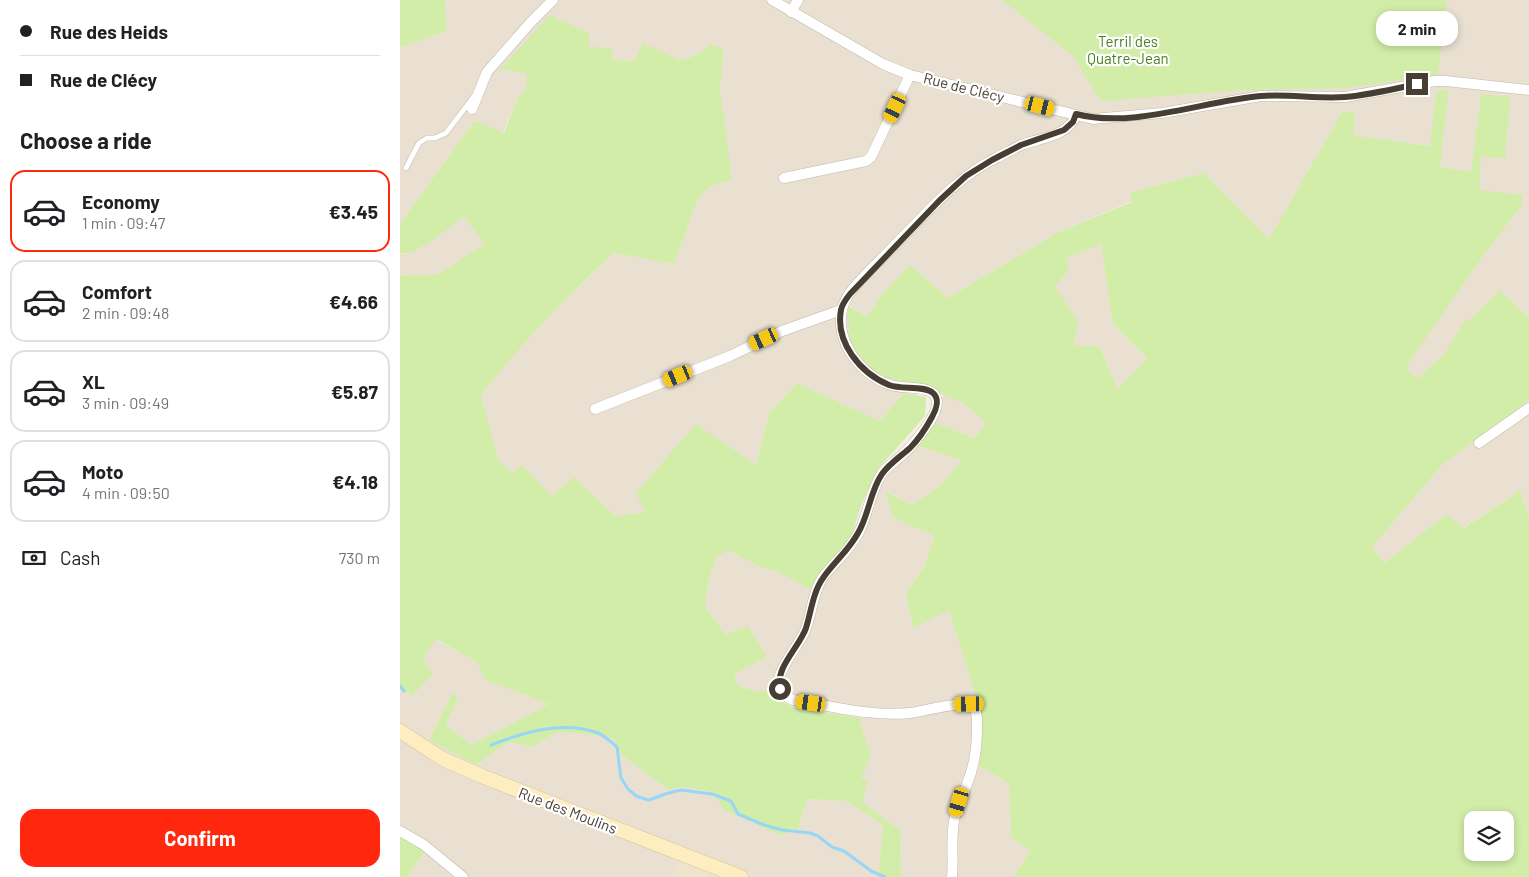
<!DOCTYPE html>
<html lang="en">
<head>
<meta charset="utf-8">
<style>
	:root { --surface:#fff; --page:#f2f2f2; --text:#202124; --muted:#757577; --line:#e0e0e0; --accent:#ff280f }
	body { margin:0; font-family:Barlow,sans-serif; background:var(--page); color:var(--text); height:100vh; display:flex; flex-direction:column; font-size:19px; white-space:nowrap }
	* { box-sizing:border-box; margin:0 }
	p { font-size:16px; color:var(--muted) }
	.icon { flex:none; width:28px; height:28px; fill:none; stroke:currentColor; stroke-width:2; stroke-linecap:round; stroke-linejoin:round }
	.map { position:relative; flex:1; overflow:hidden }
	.sheet { display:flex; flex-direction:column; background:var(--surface); width:400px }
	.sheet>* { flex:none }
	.top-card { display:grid; align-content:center; height:110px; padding:0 20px; background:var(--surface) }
	.tools { position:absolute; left:1064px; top:811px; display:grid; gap:10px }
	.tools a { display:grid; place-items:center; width:50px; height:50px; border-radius:10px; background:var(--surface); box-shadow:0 2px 8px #0003; font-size:25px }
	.end { position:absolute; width:22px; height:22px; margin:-11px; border:6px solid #473e33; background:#fff; box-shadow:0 0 0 2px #fff }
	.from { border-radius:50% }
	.bubble { position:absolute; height:35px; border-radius:15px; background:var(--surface); box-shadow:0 2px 8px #0003; font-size:16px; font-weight:700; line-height:35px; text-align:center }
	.car { position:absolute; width:15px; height:30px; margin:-15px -8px; border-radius:6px; box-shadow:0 0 4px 1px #0007; background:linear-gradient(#f5c518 24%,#345 0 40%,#f5c518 0 76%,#345 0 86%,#f5c518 0) }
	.top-card b { display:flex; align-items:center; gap:18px; height:48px; font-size:19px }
	.top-card b+b { border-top:1px solid var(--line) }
	.top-card i { width:12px; height:12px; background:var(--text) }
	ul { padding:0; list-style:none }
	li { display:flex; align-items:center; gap:15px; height:82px; margin:0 10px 8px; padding:0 10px; border:2px solid var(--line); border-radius:15px }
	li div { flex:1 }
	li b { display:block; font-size:19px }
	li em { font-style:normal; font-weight:700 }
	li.active { border-color:var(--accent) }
	li>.icon { width:45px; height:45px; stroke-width:1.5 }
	h2 { padding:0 20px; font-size:22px; line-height:60px }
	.pay { display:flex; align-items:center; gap:12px; height:55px; padding:0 20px; font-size:19px }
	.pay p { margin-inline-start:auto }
	.button { display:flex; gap:10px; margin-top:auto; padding:10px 20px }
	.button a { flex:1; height:58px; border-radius:15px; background:var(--accent); color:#fff; font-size:20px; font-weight:700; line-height:58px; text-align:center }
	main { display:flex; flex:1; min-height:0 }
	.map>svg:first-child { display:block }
</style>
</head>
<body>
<main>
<section class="sheet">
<div class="top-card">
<b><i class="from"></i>Rue des Heids</b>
<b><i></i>Rue de Clécy</b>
</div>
<h2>Choose a ride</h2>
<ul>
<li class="active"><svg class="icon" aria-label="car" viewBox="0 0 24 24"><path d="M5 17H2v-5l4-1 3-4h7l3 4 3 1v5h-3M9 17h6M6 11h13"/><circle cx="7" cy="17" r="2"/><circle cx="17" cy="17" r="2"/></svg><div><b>Economy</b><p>1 min · 09:47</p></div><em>€3.45</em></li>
<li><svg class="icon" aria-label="car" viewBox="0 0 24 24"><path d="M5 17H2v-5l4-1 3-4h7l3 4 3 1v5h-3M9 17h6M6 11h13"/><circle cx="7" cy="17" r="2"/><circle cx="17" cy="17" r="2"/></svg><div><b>Comfort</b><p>2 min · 09:48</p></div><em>€4.66</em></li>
<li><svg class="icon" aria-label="car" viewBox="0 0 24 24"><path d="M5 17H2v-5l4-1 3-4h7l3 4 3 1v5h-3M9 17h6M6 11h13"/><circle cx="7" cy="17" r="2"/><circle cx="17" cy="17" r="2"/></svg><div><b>XL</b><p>3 min · 09:49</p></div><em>€5.87</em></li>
<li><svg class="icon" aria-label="car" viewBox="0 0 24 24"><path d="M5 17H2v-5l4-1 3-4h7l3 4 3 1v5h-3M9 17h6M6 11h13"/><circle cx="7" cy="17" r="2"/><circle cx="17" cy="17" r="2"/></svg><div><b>Moto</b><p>4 min · 09:50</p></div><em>€4.18</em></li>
</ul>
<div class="pay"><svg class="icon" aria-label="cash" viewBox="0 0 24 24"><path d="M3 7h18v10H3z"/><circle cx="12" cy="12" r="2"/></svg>Cash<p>730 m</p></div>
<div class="button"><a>Confirm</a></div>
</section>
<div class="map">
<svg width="1129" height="877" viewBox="0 0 1129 877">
	<rect width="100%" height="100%" fill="#f4eee3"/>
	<path fill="#e9e0d1" d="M45,0H1129V318L1100,290L1068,323L1066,320L1045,353L1018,378L1004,368L1078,263L1122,205V195L1079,191L1081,94L1071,172L1040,167L1049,89L1036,91L1031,146L952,135L942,112L869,239L804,173L730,192L732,201L657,233L548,298L510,265L483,293L467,317L448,305L450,343L474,374L506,386L504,393L480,421L397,383L369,413L356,465L245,512L215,516L174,478L152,496L122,465L112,474L98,459L81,395L109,359L151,314L214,253L274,264L297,201L309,186L323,116L320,89L324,48L305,50L282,61L243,44L234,61L211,60L101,69L127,74L125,91L118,96L103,133L75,120L0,224V48L47,31Z
		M64,215L84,244L39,274L0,276V253L5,254L21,248Z
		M701,243L713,324L747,358L718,389L699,346H674L655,287L669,270L665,258Z
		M543,395L565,404L586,422L575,438L533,422Z
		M1129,400V518L1120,489L1111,497L1063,528L1046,516L984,563L972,547L1042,465Z
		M517,446L562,460L540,486L512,505L487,491L492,517L534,536L524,567L506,593L513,628L549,609L577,700L511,714L441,711L378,699L373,691H355L338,686L334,674L367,657L326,635L305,607L309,578L317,556L328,550L358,566L376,571L412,590L439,564L483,476Z
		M35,639L77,662L85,680L149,704L72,745L46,725L58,699L53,693L29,740L76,765L109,742L132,747L157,732L187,734L213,738L221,755L268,789L283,787L314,792L398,829L407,799L446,801L483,825L478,877H7L25,851L0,835V689Z
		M575,704L572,759L549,826L548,877H501L500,830L463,803L466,780H461L460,725L462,718L515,717Z
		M579,766L609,783L611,838L630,850L614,877H552L556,821L565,795Z"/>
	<path fill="#efe3cc" d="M279,860L322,877H273Z"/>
	<path fill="#d1eda7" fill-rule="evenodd" d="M0,0H45L47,31L0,48Z
		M602,0H1047L1038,75L945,88L841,90L701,101L673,56Z
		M150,15L189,33V46L212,49V60L234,61L243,43L282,61L305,50L308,44L324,48L320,89L332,180L309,186L297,201L274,264L214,253C165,299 122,342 81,395L98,459L112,473L122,465L152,496L174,477L215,516L245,512L236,493L296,424L356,465L369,413L397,383L480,421L504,393L526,397L525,416L479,468L462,503L451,537L422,572L412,590L376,571L358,566L328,550L317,557L309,578L305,607L326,635L348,626L367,657L334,674L338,686L355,691H373L378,699L392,707L462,718L460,725L471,754L461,779L467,780L463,803L500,830L501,877H478L483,825L446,801L407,799L398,829L380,835L322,809L314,792L283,787L268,789L221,755L213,738L187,734L157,732L132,747L109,742L76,765L29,740L53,692L58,699L46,725L72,745L149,704L85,680L77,662L36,639L23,658L33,674L12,696L1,687L0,689V276L39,274L84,244L64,216C50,226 18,257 0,253V224L75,120L104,133L118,96L125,91L127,74L100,69Z
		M1049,89L1040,167L1071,172L1081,94L1110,97L1105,158L1081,157L1079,190L1122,195V205L1078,263L1005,368L1018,378L1045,353L1066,319L1068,322L1100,290L1129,318V400L1042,465L972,547L984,563L1046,515L1064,528L1111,497L1120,489L1129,518V877H614L630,850L611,838L609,783L579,766L577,700L549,610L513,628L506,593L524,567L534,536L492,517L486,491L512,505L540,486L562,460L517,446L533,422L575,438L586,422L565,404L543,395L528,385L506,386L474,374L450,343L447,305L467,317L483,293L510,265L548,298L657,233L732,202L730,192L804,173L869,239L942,112H955L953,135L1030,146L1036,91ZM701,244L713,324L747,358L718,389L699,346H674L678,321L655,287L669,270L666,258ZM1072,820H1105V852H1072Z
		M0,836L25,851L7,877H0Z"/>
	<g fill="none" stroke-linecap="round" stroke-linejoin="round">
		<path stroke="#98d6f8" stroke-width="3" d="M0,686L4,691
			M91,745C124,732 164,720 198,733C205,736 211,742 217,747L221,778L228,789L236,796L248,800L252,799L265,794L281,790L312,794L331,801L338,814L364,825L382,830L410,833L418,836L432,847L444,851L471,871L485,877"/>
		<defs>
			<path id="lane" d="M6,168L19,143L27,138H35L46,133L75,95"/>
			<path id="street" d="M372,0L483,64L510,75L693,119L762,113L861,96L945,97L1035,81H1046L1129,90
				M391,12L398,0
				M72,109L87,72L131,22L153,0
				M384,178L466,161L471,157L510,75
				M195,409L330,356L382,331L441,310
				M1079,443L1129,408
				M0,831L24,845L63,877
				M552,877C554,857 550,836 555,816C558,805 563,795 567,784C574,767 577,747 577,729C577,722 578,712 573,707C567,699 521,712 510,713C472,717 431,706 393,700C385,697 379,692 379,682C378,669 399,645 405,631C412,615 412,593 423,577C435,562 450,550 459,532C468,514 470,493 481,475C485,468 493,463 499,458C509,449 518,439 526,427C532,419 542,404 534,394C526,386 502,389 491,385C455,374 426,328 449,294C461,277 479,262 494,246C525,215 555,178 596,158C604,154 613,149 621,145C640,138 669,136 676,115"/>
			<path id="secondary" d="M0,731L43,759L84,777L341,877"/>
		</defs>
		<use href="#lane" stroke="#c3b8a8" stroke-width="6"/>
		<use href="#street" stroke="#c3b8a8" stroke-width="11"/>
		<use href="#secondary" stroke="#dcc48f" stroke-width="15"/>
		<use href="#lane" stroke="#fff" stroke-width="5"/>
		<use href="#street" stroke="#fff" stroke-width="10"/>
		<use href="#secondary" stroke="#ffedc2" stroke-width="14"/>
	</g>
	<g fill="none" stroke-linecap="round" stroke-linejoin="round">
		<path stroke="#473e33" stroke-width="6" d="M380,689C375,667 399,648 406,628C411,612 413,592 423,578C434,562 449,550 458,533C469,515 470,491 482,474C489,464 501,456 510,448C519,439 526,428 532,417C536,410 540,399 533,393C524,385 501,390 489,385C460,373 435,342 441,310C442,304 446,299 450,294L540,200L566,176L592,160L621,145L664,130L673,122L676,114C733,129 803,101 861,96C889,94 918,99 945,97C969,95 994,89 1017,84"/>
	</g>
	<g text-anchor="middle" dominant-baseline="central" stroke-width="4.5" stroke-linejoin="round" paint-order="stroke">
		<g font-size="15" fill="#487f20" stroke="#fff">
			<text x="728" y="41">Terril des<tspan x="728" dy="17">Quatre-Jean</tspan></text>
		</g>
		<g font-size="15" fill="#473e33" stroke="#fff">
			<text transform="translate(564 87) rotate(14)">Rue de Clécy</text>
			<text transform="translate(168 810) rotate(21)">Rue des Moulins</text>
		</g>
	</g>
</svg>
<div class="tools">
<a><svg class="icon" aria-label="layers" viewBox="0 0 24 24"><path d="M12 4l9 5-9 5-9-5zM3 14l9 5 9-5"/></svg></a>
</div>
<i class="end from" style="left:380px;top:689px"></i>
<i class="end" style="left:1017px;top:84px"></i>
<div class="bubble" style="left:976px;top:11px;width:82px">2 min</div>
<i class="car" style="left:640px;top:106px;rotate:104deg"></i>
<i class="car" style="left:495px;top:108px;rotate:205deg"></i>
<i class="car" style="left:364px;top:339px;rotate:245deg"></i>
<i class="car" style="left:278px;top:376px;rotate:248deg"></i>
<i class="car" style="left:411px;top:703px;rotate:278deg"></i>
<i class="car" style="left:569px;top:704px;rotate:269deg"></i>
<i class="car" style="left:559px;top:802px;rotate:197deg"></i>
</div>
</main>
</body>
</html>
